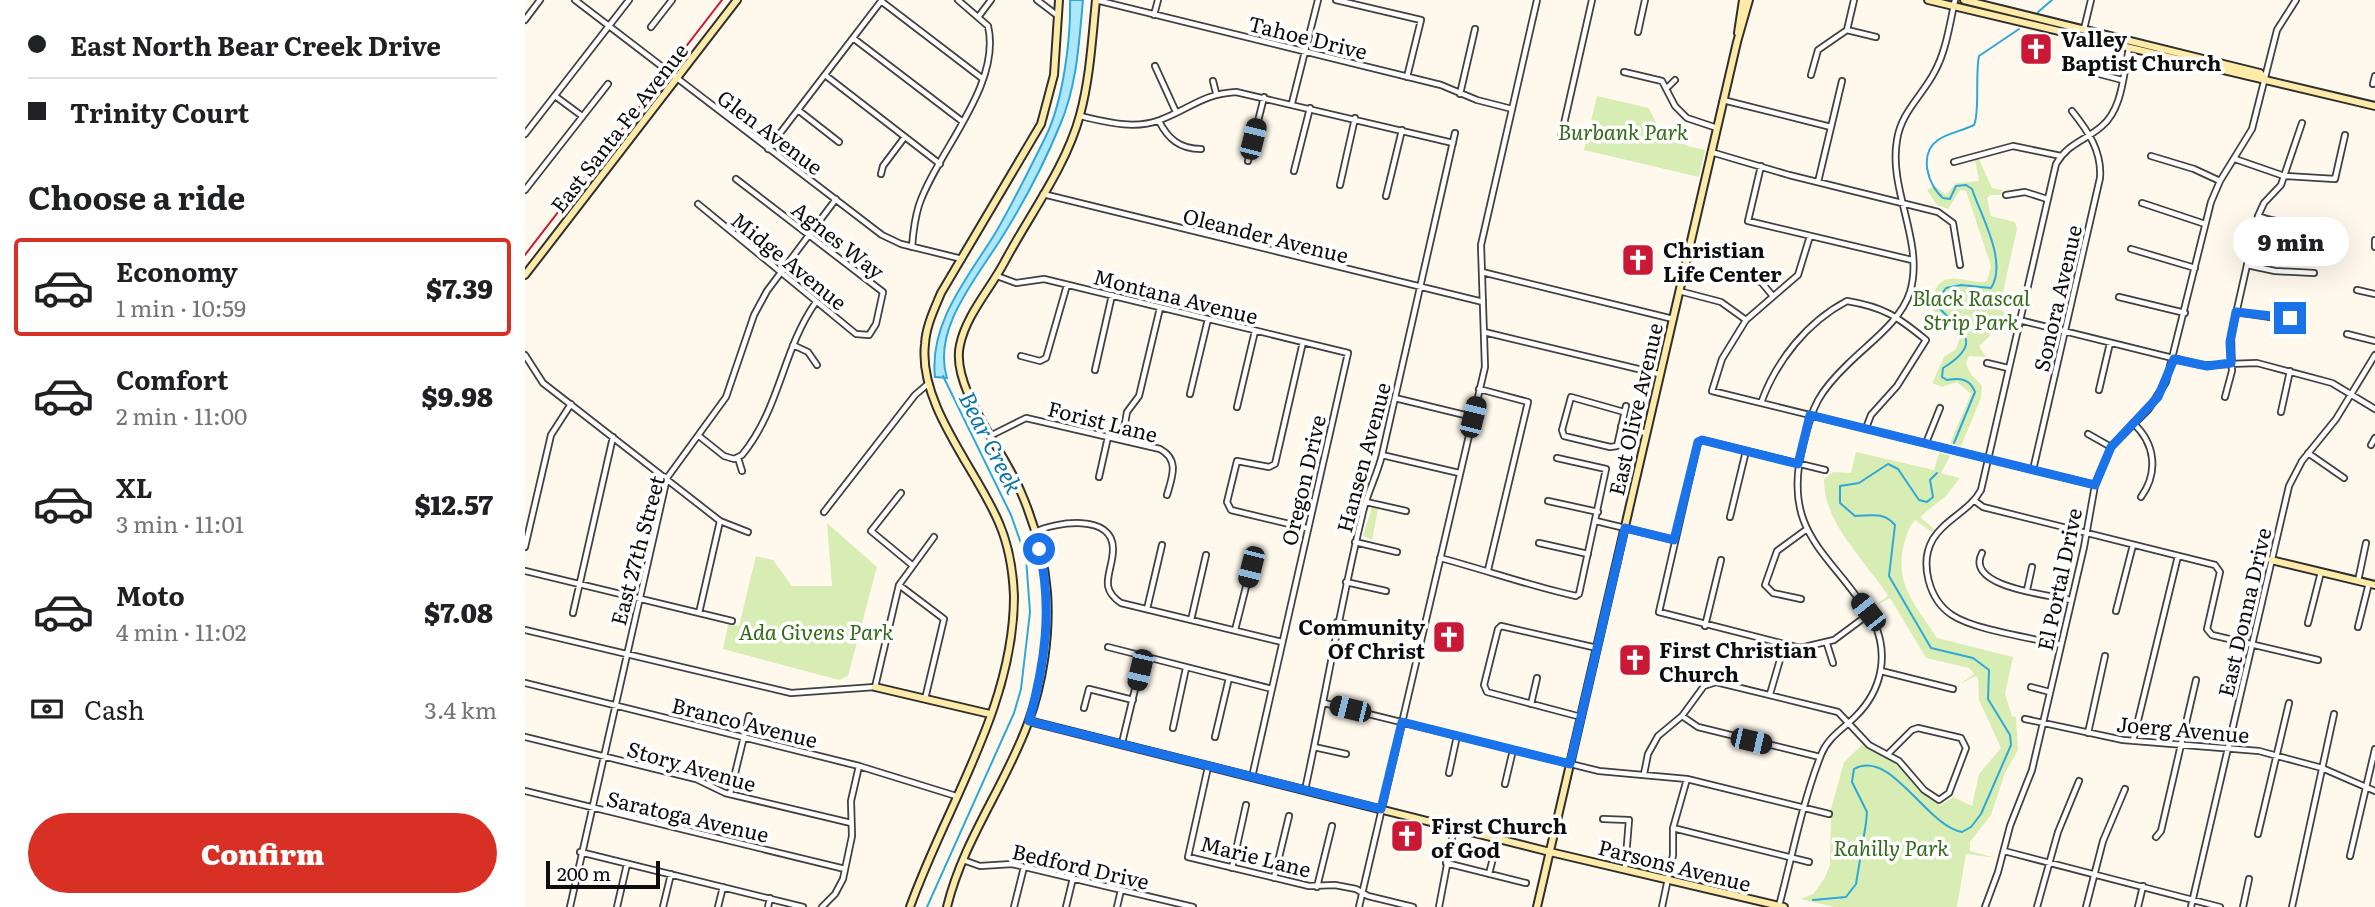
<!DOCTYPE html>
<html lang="en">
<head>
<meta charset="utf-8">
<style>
	:root { --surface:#fff; --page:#f2f2f2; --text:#202124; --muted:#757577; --line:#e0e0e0; --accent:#d93025 }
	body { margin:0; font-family:Literata,serif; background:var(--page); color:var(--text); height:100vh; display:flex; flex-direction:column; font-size:26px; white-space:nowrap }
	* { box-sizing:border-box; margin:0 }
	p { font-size:23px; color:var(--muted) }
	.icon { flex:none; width:38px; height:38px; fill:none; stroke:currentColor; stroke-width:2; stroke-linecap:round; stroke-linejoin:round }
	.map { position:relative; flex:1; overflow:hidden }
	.panel { display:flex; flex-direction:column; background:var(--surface); width:525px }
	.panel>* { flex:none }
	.top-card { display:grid; align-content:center; height:154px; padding:0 28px; background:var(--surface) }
	.scale { position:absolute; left:21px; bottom:18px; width:114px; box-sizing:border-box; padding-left:7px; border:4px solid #0d0d0d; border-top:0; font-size:19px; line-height:24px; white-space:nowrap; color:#0d0d0d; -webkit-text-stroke:5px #fff; paint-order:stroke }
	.end { position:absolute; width:32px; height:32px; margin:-16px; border:9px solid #1a73e8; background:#fff; box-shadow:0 0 0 4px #fff }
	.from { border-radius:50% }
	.bubble { position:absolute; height:49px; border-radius:24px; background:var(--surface); box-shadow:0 7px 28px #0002; font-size:23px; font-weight:800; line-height:49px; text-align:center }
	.car { position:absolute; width:21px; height:42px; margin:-21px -10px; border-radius:9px; box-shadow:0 0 5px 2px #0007; background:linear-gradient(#222 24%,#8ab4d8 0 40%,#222 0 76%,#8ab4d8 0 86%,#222 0) }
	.top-card b { display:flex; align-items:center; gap:24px; height:66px; font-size:26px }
	.top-card b+b { border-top:2px solid var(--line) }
	.top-card i { width:18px; height:18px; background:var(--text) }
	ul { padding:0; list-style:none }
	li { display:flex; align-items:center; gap:21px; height:98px; margin:0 14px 10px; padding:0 14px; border:4px solid transparent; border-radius:7px }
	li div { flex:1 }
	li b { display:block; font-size:26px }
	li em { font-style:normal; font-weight:800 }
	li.current { border-color:var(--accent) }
	li>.icon { width:63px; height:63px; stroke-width:1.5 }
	h2 { padding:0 28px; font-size:32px; line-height:84px }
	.pay { display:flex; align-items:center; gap:18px; height:77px; padding:0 28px; font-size:26px }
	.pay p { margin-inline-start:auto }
	.cta { display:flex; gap:14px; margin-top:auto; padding:14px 28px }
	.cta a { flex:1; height:80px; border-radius:42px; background:var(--accent); color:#fff; font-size:28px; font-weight:800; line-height:80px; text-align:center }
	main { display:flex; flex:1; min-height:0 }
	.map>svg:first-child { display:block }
</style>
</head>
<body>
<main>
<section class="panel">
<div class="top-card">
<b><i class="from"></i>East North Bear Creek Drive</b>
<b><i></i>Trinity Court</b>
</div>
<h2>Choose a ride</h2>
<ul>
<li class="current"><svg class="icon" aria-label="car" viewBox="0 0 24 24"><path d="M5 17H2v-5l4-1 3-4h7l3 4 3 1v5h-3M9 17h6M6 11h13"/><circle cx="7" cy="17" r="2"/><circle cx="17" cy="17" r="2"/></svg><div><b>Economy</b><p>1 min · 10:59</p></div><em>$7.39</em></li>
<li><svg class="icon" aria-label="car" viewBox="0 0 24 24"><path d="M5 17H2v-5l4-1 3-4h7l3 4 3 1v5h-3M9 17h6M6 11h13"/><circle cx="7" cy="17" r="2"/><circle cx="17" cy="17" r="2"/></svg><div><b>Comfort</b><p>2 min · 11:00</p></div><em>$9.98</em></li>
<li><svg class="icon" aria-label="car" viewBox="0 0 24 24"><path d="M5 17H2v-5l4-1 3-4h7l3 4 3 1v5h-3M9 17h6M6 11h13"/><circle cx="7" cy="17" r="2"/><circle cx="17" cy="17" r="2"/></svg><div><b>XL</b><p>3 min · 11:01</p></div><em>$12.57</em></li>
<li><svg class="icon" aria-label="car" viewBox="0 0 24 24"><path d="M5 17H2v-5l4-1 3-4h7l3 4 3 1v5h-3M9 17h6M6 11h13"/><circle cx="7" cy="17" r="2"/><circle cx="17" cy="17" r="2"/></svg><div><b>Moto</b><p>4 min · 11:02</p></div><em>$7.08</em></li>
</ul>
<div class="pay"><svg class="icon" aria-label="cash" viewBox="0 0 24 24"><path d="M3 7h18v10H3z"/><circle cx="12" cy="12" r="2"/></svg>Cash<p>3.4 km</p></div>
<div class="cta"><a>Confirm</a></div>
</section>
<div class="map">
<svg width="1850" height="907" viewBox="0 0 1850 907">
	<rect width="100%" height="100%" fill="#fff9ed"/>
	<path fill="#d8edb3" d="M1072,96L1124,108C1138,140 1147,142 1180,150L1174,177L1059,150Z
		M1454,159L1467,188L1477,190L1476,195H1465L1462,198L1466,216L1490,222L1492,229L1474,310L1491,315L1489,323L1472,319L1464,337L1454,346L1461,357L1444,356L1441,364L1446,374L1457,386L1456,398L1436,446L1425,443L1446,394L1432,382L1417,387L1407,383L1419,357L1431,349L1435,337C1428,327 1413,321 1408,309C1407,305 1408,297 1409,293C1418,266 1445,286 1462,281L1466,266L1441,191L1435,190L1423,209L1412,205L1402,190L1410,186L1421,195L1431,183L1454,181L1450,160Z
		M1331,452L1409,470L1414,453L1425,456L1416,473L1435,478L1421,496L1395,517L1409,529L1407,532L1390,520C1383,528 1382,534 1379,544C1369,585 1391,605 1412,638L1488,657L1480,694L1487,716L1491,717L1493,750L1480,773L1466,815L1445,842V851L1471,858L1441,854L1432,907H1309L1275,899L1288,894L1299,879L1305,865L1306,809L1319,762L1337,745L1373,763L1389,783L1415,806L1428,797L1447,806L1454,774L1476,748L1454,700L1453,678L1451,676L1435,684L1449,674L1444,668L1401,658L1365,598L1348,607L1363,596C1341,561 1298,523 1299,479L1308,472L1326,473Z
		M847,507L853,509L847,540L838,536Z
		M302,523L352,567L323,676L314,680L198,649L203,625L214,626L231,556L248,560L267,586H307Z"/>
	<path fill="#ace7fc" stroke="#2da8d9" stroke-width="2" d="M545,0H558C554,42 552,86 535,125C520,162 500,200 479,234C455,274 406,328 422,378L410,377C404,322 444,276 471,232C489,201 505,168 521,136C538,101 546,39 545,0Z"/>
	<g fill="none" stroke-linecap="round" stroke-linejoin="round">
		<path stroke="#2da8d9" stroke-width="2" d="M1513,12L1527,0
			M1429,443L1450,392C1445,378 1434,378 1422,380L1417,377L1418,368C1458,343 1439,333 1415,309L1414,298L1421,288L1436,285L1466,288C1483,262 1456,216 1447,189L1441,185L1431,186L1425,199L1418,198C1403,186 1393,154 1413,140C1423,133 1437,131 1449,125C1455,113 1450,75 1454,56L1494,29
			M1288,900L1321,897L1331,884L1341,823L1342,812L1327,782L1329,769C1366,748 1401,826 1437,832L1446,827L1456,814L1486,745L1485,735L1463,699L1464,670L1448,658L1406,648L1364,576L1370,525C1358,511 1345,516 1330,516L1315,503V486L1334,483L1363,464L1373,469L1394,500L1402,502L1408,497L1405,480L1412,473
			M402,907L489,713L496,689L505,612L501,558L486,515L418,376"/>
		<defs>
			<path id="street" d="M50,0L357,235L376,244L437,259
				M512,0L533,16
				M571,0L916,85L952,100L987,109
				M811,0L896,20L882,77
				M356,1L458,79
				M629,15L633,0
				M454,16L466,0
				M0,20L15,0
				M126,27L147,0
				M1559,29L1566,0
				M1322,30L1329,0
				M1113,32L1120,0
				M328,38L438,122
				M630,66L651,112
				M1559,70L1597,80
				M1099,72L1137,81L1150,106L1162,118L1192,128
				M300,75L415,164
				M1286,75L1293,50L1322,30L1351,37
				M688,81L691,93
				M1848,84L1850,76
				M1143,87L1150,80
				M935,94L950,29
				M30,96L57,116
				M1198,100L1306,127
				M767,103L793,0
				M273,110L314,142
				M555,116C581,122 609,130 635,120C665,109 677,94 711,92L928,143
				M634,121C643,139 655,149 676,149
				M0,134L104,0
				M1036,137L1067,0
				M243,149L357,0
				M1186,152L1264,175L1413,212L1428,223L1435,265
				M1626,156L1669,169L1695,181
				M1710,159L1759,176L1810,179L1820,135
				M723,161L739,97
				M1429,162L1488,146L1536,156
				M1236,166L1223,221L1387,260
				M769,171L785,108
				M356,174L358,166L379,138
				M1293,182L1317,81
				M815,185L830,118
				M0,190L83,84
				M518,194L958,302
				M1481,195L1500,192L1522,199
				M861,196L877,130
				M1617,203L1680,224
				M173,204L331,334L344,335L351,324L358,292L211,179
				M1733,216C1760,227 1777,219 1800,227
				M1285,236L1273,275L1221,320L1197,359L1187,391L1570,485
				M1850,240V247
				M387,247C388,233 390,218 394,205C412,152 477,85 463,26L433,0
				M1606,249L1670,268
				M1722,265L1750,271L1789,273
				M957,272L1148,319
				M1215,272L1237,283L1247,295
				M472,276L491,283L519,279L823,353L727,777
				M1832,290L1850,294
				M1154,291L1196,302L1221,320
				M1594,297L1660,313
				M1711,312L1778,322
				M1494,320L1676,365L1732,363L1807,383L1850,409
				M959,332L1134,374
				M1822,334L1850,341
				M778,342L750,464L744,467L712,461L702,502L706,510L781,528
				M268,345L283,352L292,365
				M0,355L18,383L195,521L223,532
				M496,356L515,361L521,358L542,285
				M1462,363L1483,368
				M570,370L587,295
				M954,389L1003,402L963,570
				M1574,390L1585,343
				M665,394L683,319
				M1700,397L1707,371L1706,336L1733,216L1739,203L1756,185L1777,123
				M870,398L948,417
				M1236,403C1251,361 1282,322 1322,301C1359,307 1373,317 1401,340L1372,386L1346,415L1341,428
				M712,407L730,331
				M1099,412L1046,397L1037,430L1039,436L1085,447L1092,446L1101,406
				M1756,412L1765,371
				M1608,423C1630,443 1634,472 1616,497
				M1096,426L1121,433
				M1563,434L1586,447
				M467,435L501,418L635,449C655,460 647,477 642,495
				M174,436L199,456L209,459L217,455C256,407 257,350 291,302
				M597,440L602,412L614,396L635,308
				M1401,443L1415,408
				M1846,445L1850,438
				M1783,453L1819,478
				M857,455L934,473
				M213,458L217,471
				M1300,470L1177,440L1173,442L1134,612L1275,648L1309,640L1344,614
				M1508,470L1575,178C1577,151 1563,131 1547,111
				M574,477L583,437
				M376,493L346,531L387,565
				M1023,501L1073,512
				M1450,501L1458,507L1690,565L1695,572L1682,629L1687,635L1793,660
				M841,502L881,511
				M299,512L390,395L404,383
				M1205,517L1221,451
				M1071,521L1149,540
				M510,532C530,522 588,513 588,549C588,572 572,587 596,603L757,642
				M830,542L872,552
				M1014,543L1063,554
				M0,547L26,435L46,404
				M1457,553C1439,587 1524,595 1546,600
				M915,558C961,570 1005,586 1051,596L1054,594L1081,469L1032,458
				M0,571L207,621
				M1833,581L1841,543
				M821,582L861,591
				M374,585L419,619L400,699
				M1502,590L1507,567
				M1276,599L1248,593L1240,585L1252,551L1282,529
				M622,609L637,545
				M1591,611L1608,545
				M48,613L88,437
				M174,613L195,521
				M666,620L681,555
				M812,622L853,632
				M1783,623L1796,572
				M1180,626L1196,560
				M1833,627L1844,583
				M0,630L266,693L350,687L374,585L409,537
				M710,630L726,567
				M1302,644L1308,663
				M1536,645C1508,638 1449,630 1427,615C1404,600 1394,563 1408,539C1420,519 1445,511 1456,490L1531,164C1543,143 1560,141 1577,126C1598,108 1598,74 1604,49
				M583,647L747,689
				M1356,671L1428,689
				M0,683L334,766L431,796
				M1506,687L1525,692
				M1245,694L1259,646
				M799,703L1074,771L1162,779L1304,814
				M1006,704L1012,678
				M559,708L564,689L608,700
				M1157,716L1173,727L1295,757
				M1056,717L962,692L959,685L973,629L976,626L1072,648
				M1500,719L1598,740L1734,751L1797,768L1850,791
				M648,728L661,668
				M1563,733L1580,656
				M0,737L171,779L200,793L326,823
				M690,737L704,678
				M1608,741L1653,556
				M597,743L618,656
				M789,747L821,754
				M683,767L663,857L784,886L810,885L831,889L843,896L888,907
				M924,773L932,736
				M1119,774L1123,754L1133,736L1157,716L1179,686L1191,682L1313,712L1344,745L1374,761L1399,790L1414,800L1424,793L1441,748L1436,738L1393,728L1387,730L1363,754
				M980,784L988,750
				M780,790C800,698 815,607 837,516C841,495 852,476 857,455L930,133
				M0,791L320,869
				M205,794L224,716
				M1078,819L1104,820L1100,869
				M1148,828L1284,862
				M1733,834L1764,703
				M1631,837L1636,831L1671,680
				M1479,851L1695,907
				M55,852L278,907
				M1825,856L1850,749
				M438,860L455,866L487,864L668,907
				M921,863L1001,883
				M707,868L721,805
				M964,874L969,854
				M749,878L764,816
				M792,887L807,826
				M1254,906C1267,857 1277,803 1296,755C1303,737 1318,729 1331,716C1357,690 1364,655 1349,622C1308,553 1255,536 1278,445C1287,406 1294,392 1323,364C1344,343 1376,321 1385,292C1400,243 1363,190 1372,140C1376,112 1398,95 1410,71C1421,51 1425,23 1430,0
				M45,907L142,478L201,397L229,315L242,291L311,199
				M92,907L102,864
				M138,907L146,874
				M193,907L198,887
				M243,907L245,898
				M297,907L310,894L318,879L327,836L326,801L334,766
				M489,907L499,867
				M541,907L548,878
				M592,907L596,890
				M834,907L960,367L956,245L1012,0
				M914,907L929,828
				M1137,907L1148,855V828L1162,779
				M1460,907L1473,872L1485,826L1507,770L1559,547L1570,485L1586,447L1623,410L1641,382L1686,202L1695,181L1727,129L1752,30L1771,0
				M1512,907L1533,832L1554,781
				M1561,907L1578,841L1600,789
				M1613,907L1618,886
				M1666,907L1764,486L1777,461L1811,419L1850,355
				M1718,907L1724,879
				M1767,907L1809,714"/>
			<path id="secondary" d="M1403,0L1850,106
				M1439,0L1735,73L1740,79
				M1213,33L1218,0
				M0,275L212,0
				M1746,560L1850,585
				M350,687L465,714
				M504,721L1025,852L1259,907
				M385,907C421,806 489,707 489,596C488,572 484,546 474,523C452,470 393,405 400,344C401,326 409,310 416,293L516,124L529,75L534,0
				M422,907C438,841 480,786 503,723C518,683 525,634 522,592C519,557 509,522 495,490C479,451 425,387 435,345C441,315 466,288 480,261C505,214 541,167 555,115C565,78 567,39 571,0
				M1012,907L1212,42L1224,0"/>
		</defs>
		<use href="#street" stroke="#404040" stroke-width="8"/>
		<use href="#secondary" stroke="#2f2f2f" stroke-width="10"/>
		<use href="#street" stroke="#fff" stroke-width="4.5"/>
		<use href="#secondary" stroke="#ffeba8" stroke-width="6"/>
		<path stroke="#c91935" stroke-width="2" d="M0,255L197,0"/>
	</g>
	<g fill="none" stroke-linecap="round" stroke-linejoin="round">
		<path stroke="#1a73e8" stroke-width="9" d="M514,549C528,607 520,664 504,721L856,809L877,722L1045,764L1100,528L1149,540L1173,442L1177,440L1273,464L1285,415L1570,485L1586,447L1633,397L1649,359L1682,366L1706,363L1705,342L1711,312L1765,318"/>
	</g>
	<defs>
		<symbol id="church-square" viewBox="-11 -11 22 22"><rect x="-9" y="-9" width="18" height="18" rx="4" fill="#c91935" stroke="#fff"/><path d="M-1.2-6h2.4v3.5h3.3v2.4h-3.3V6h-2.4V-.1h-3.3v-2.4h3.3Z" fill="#fff"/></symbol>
	</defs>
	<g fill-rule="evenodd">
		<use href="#church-square" x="1492" y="30" width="38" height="38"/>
		<use href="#church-square" x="1094" y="241" width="38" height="38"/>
		<use href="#church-square" x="905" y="618" width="38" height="38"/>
		<use href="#church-square" x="1091" y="641" width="38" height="38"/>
		<use href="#church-square" x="863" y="817" width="38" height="38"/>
	</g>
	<g text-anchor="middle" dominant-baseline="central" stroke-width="7" stroke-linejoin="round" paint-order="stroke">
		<g font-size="21" fill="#0d0d0d" stroke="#fff">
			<text transform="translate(783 36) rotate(14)">Tahoe Drive</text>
			<text transform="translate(93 127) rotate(-52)">East Santa Fe Avenue</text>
			<text transform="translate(246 131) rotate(37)">Glen Avenue</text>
			<text transform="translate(741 234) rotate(14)">Oleander Avenue</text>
			<text transform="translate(314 239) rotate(38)">Agnes Way</text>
			<text transform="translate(265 260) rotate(39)">Midge Avenue</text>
			<text transform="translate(651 295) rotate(14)">Montana Avenue</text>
			<text transform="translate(1531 298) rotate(-77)">Sonora Avenue</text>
			<text transform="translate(1109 409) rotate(-77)">East Olive Avenue</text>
			<text transform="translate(578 420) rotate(14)">Forist Lane</text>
			<text transform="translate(837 457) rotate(-75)">Hansen Avenue</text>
			<text transform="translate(777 480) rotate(-77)">Oregon Drive</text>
			<text transform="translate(111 550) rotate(-75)">East 27th Street</text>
			<text transform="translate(1533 579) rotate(-78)">El Portal Drive</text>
			<text transform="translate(1718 612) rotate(-77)">East Donna Drive</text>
			<text transform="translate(220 721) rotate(14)">Branco Avenue</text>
			<text transform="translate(1658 728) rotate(5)">Joerg Avenue</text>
			<text transform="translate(167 765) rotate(16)">Story Avenue</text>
			<text transform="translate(163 815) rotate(13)">Saratoga Avenue</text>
			<text transform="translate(731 855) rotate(14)">Marie Lane</text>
			<text transform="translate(1150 864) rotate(14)">Parsons Avenue</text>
			<text transform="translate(556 865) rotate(13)">Bedford Drive</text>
		</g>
		<g font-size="21" font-weight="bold" fill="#0d0d0d" stroke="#fff" text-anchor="start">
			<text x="1536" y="37">Valley<tspan x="1536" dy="24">Baptist Church</tspan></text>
			<text x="1138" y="248">Christian<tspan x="1138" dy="24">Life Center</tspan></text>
			<text x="900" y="625" text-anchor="end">Community<tspan x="900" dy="24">Of Christ</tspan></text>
			<text x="1134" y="648">First Christian<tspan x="1134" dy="24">Church</tspan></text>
			<text x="906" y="824">First Church<tspan x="906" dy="24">of God</tspan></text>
		</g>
		<g font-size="21" font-style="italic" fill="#326a17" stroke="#fff">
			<text x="1098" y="130">Burbank Park</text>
			<text x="1446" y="296">Black Rascal<tspan x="1446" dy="24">Strip Park</tspan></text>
			<text x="291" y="630">Ada Givens Park</text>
			<text x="1366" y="846">Rahilly Park</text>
		</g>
		<g font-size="23" font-style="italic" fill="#0b76aa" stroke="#fff">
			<text transform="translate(467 442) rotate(63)">Bear Creek</text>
		</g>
	</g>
</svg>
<div class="scale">200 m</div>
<i class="end from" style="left:514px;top:549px"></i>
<i class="end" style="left:1765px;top:318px"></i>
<div class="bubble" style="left:1708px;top:217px;width:116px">9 min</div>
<i class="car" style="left:728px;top:139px;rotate:14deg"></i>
<i class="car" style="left:948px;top:417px;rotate:14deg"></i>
<i class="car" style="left:726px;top:567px;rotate:194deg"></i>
<i class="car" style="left:1343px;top:612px;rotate:322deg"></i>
<i class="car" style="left:615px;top:670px;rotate:193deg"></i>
<i class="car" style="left:825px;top:709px;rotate:284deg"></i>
<i class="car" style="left:1226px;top:741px;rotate:103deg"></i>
</div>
</main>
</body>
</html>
